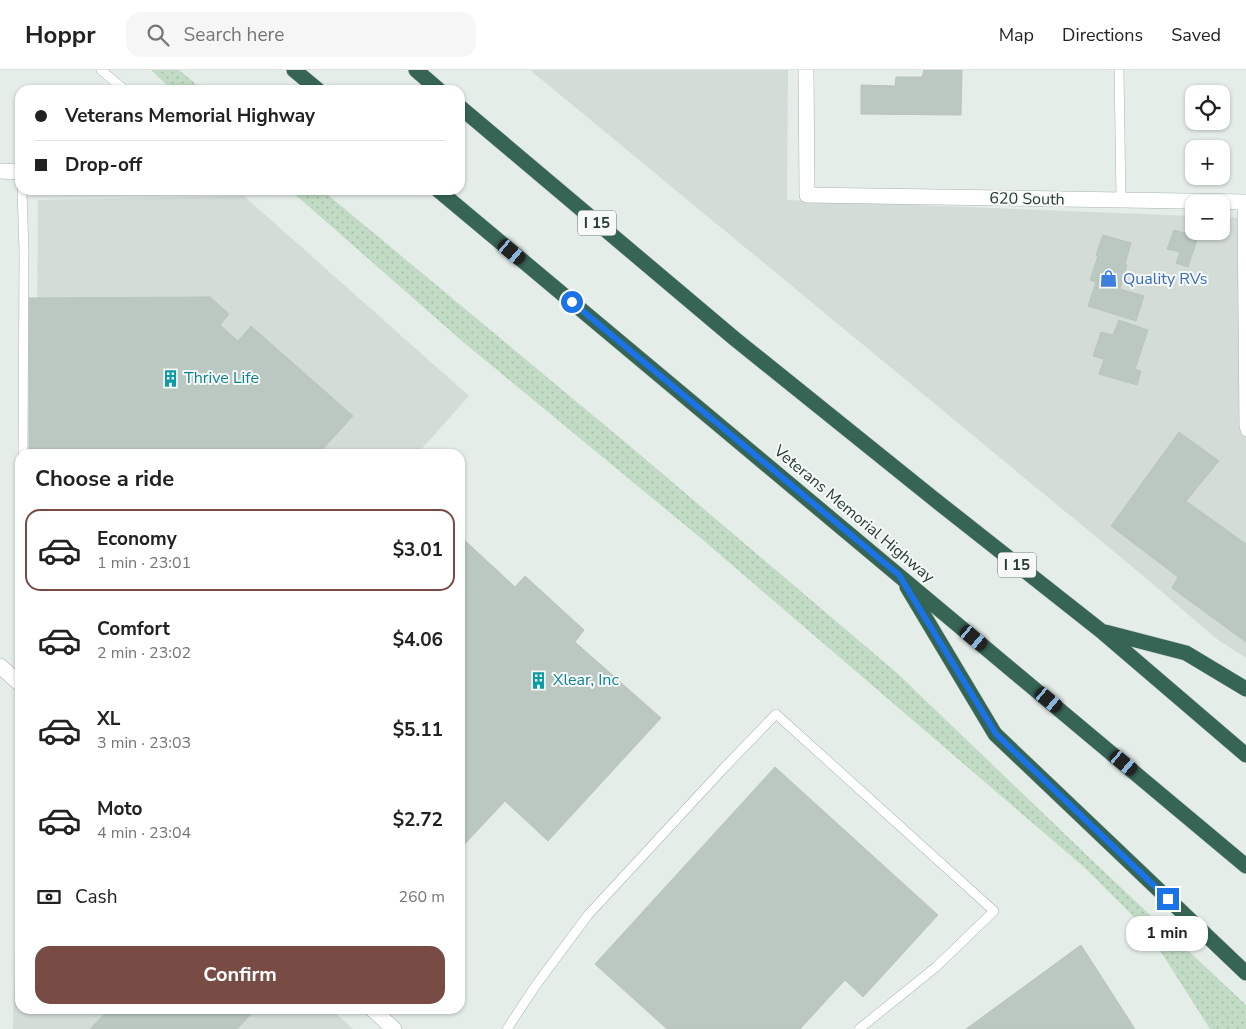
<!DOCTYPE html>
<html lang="en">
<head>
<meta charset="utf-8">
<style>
	:root { --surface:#fff; --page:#f6f6f6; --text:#222; --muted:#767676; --line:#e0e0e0; --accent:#784c45 }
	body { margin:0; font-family:"Nunito Sans",sans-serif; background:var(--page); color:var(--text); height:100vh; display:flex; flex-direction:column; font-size:19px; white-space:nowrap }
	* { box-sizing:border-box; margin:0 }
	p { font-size:16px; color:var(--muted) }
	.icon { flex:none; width:28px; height:28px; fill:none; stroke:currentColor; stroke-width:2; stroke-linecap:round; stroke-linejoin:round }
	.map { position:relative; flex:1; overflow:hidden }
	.panel { position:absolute; left:15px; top:379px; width:450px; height:565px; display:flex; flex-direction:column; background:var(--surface); border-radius:15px; box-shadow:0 1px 4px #0004 }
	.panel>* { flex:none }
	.top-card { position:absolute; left:15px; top:15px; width:450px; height:110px; border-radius:15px; box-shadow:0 1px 4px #0004; display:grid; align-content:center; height:110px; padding:0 20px; background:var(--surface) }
	.fabs { position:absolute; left:1185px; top:15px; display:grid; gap:10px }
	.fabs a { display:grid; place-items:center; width:45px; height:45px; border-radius:10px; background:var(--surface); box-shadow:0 1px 4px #0004; font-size:25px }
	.end { position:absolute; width:22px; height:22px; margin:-11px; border:6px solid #1a73e8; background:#fff; box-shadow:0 0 0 2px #fff }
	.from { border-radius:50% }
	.bubble { position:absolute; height:35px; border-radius:15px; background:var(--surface); box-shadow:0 1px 4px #0004; font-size:16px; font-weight:700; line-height:35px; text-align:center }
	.car { position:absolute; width:15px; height:30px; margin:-15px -8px; border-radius:6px; box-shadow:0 0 4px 1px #0007; background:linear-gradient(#222 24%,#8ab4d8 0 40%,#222 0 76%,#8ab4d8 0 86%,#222 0) }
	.top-card b { display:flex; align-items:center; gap:18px; height:48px; font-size:19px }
	.top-card b+b { border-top:1px solid var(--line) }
	.top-card i { width:12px; height:12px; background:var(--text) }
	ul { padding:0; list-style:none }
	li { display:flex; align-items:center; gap:15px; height:82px; margin:0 10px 8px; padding:0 10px; border:2px solid transparent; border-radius:15px }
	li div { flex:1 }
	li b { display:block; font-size:19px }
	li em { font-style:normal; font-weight:700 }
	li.active { border-color:var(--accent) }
	li>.icon { width:45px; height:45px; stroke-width:1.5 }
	h2 { padding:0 20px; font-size:22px; line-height:60px }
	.pay { display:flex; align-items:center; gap:12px; height:55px; padding:0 20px; font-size:19px }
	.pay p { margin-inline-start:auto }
	.cta { display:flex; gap:10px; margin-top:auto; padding:10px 20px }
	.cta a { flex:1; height:58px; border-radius:15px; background:var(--accent); color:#fff; font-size:20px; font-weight:700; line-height:58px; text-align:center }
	header { display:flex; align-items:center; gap:30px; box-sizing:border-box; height:70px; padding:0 25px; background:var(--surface); border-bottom:1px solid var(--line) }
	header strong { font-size:24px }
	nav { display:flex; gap:28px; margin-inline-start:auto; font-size:18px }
	.search { width:350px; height:45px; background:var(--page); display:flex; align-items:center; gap:12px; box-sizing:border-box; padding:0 18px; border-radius:15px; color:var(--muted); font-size:19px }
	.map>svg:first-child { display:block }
</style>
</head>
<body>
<header>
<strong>Hoppr</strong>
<div class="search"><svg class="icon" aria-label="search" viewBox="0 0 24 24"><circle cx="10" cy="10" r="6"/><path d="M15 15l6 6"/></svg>Search here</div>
<nav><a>Map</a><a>Directions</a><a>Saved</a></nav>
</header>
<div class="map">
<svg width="1246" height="959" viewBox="0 0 1246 959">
	<defs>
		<pattern id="grass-dots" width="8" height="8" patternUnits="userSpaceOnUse" patternTransform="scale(1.25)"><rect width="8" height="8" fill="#c1dbc5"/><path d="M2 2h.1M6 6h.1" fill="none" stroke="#a6bdaa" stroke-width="1.8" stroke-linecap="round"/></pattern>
	</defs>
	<rect width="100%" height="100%" fill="#e5ede9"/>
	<path fill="#d4dcd7" d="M530,0H788L787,130L1194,146V161H1221V147L1246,148V588L1218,570L1141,504Z
		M244,126L469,326L417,384H36L38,130Z
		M20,699V939H331L353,959H13Z"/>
	<path fill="url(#grass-dots)" d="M151,0H179L203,20H172Z
		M290,120H322L631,377L897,603L1097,795L1246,935V959H1210L1147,860L1085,798L703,470L462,271Z"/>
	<path fill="#bbc7c1" stroke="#b8c6bf" d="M924,0H962L961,45L861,44V15L895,16L896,7H922Z
		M1174,160L1185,163L1187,160L1199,164L1188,197L1176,193L1180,182L1167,179Z
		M1103,165L1131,173L1125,194L1127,195L1120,219L1144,226L1136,251L1088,236L1096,212L1090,210L1098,186L1096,185Z
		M210,227L229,244L220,255L238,271L251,256L353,346L318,384H29V228Z
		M1119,250L1148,260L1135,299L1141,301L1137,315L1099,304L1104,289L1093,286L1101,262L1113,265Z
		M1179,362L1219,391L1186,431L1246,474V572L1172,518L1178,507L1111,456Z
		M460,466L515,517L525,506L584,560L575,572L661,648L548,771L505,731L460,779Z
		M775,697L938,845L863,927L845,910L800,959H667L595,894Z
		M1081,875L1135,959H966Z
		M109,939H256L237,959H90Z"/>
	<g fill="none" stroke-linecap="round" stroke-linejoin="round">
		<defs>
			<path id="service" d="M101,0L125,20
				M1119,0L1121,130
				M22,120L24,181L23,384
				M1242,132L1244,356L1246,362
				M507,959L536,915L588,845L723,699L776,644L994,841L936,897L859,959"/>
			<path id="minor" d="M806,0L807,125L1246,132
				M0,101L20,102
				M0,596L20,614
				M372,939L394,959"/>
			<path id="motorway" d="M294,0L318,20
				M416,0L439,20
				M460,37L735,269L934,429L1100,560L1246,685
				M438,120L1246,796
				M907,517L995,664L1246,903
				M1105,562L1186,583L1246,619"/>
		</defs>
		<use href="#service" stroke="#a8b4af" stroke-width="10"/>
		<use href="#minor" stroke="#a8b4af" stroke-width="16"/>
		<use href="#motorway" stroke="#c2c8c6" stroke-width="16"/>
		<use href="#service" stroke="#fff" stroke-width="9"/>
		<use href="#minor" stroke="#fff" stroke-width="15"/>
		<use href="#motorway" stroke="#366556" stroke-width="15"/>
	</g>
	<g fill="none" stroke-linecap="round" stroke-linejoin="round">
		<path stroke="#1a73e8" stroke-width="6" d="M572,232L899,505L996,664L1168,829"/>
	</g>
	<defs>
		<symbol id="shop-bare" viewBox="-9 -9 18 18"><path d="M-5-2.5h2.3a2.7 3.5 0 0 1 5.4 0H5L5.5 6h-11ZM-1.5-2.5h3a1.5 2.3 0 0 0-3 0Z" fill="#3f7fe0" stroke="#f6f9f7" stroke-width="2.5" paint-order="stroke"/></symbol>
		<symbol id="building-bare" viewBox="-9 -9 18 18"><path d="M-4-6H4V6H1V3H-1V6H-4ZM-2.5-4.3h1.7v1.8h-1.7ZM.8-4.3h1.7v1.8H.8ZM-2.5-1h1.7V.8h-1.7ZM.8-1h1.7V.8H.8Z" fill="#0f9aa8" stroke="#f6f9f7" stroke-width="2.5" paint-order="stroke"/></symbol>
	</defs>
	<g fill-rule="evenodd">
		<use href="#shop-bare" x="1096" y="196" width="25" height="25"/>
		<use href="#building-bare" x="158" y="296" width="25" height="25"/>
		<use href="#building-bare" x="526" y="598" width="25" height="25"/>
	</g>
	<g text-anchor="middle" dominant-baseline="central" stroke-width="4" stroke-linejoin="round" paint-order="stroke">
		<g fill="#f6f9f7" stroke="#64756e" stroke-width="1">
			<rect x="578" y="140.5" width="38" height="25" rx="4"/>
			<rect x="998" y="482.5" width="38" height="25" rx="4"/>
		</g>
		<g font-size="15" font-weight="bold" fill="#263c34">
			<text x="597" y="153">I 15</text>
			<text x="1017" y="495">I 15</text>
		</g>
		<g font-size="16" fill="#263c34" stroke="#f6f9f7">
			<text transform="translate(1027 129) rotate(1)">620 South</text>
			<text transform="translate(854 444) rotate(40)">Veterans Memorial Highway</text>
		</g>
		<g font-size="16" fill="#366cbe" stroke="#f6f9f7" text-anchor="start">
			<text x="1123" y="209">Quality RVs</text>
		</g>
		<g font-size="16" fill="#0d838f" stroke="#f6f9f7" text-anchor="start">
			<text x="184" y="308">Thrive Life</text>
			<text x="553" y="610">Xlear, Inc</text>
		</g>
	</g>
</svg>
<div class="fabs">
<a><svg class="icon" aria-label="locate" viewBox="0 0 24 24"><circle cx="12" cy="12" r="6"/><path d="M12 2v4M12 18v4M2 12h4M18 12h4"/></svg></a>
<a>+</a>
<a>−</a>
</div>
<i class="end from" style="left:572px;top:232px"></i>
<i class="end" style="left:1168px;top:829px"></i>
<div class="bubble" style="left:1126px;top:846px;width:82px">1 min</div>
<i class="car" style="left:512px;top:182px;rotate:130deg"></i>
<i class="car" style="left:974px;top:568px;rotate:130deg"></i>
<i class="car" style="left:1049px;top:630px;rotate:130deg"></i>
<i class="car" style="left:1124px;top:693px;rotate:130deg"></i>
<div class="top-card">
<b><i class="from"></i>Veterans Memorial Highway</b>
<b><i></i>Drop-off</b>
</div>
<section class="panel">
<h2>Choose a ride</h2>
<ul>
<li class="active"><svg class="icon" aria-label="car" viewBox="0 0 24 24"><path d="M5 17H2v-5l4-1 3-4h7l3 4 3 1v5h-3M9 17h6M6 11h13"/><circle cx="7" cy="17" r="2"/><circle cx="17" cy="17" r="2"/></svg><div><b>Economy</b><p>1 min · 23:01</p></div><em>$3.01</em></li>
<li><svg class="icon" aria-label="car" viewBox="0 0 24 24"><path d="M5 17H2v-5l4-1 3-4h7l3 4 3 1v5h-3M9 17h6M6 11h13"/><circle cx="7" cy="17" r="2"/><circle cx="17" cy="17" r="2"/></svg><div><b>Comfort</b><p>2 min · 23:02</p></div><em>$4.06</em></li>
<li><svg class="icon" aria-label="car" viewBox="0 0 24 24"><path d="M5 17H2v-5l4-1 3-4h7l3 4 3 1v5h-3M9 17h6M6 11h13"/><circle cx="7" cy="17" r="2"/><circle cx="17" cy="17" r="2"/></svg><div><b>XL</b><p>3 min · 23:03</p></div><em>$5.11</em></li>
<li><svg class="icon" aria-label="car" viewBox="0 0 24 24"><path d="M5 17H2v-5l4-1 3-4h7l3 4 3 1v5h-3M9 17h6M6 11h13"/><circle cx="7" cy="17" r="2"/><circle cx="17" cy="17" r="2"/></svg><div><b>Moto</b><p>4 min · 23:04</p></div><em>$2.72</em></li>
</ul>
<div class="pay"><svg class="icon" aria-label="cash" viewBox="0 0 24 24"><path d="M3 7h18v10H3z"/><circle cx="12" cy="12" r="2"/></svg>Cash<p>260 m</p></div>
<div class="cta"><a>Confirm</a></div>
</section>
</div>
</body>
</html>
